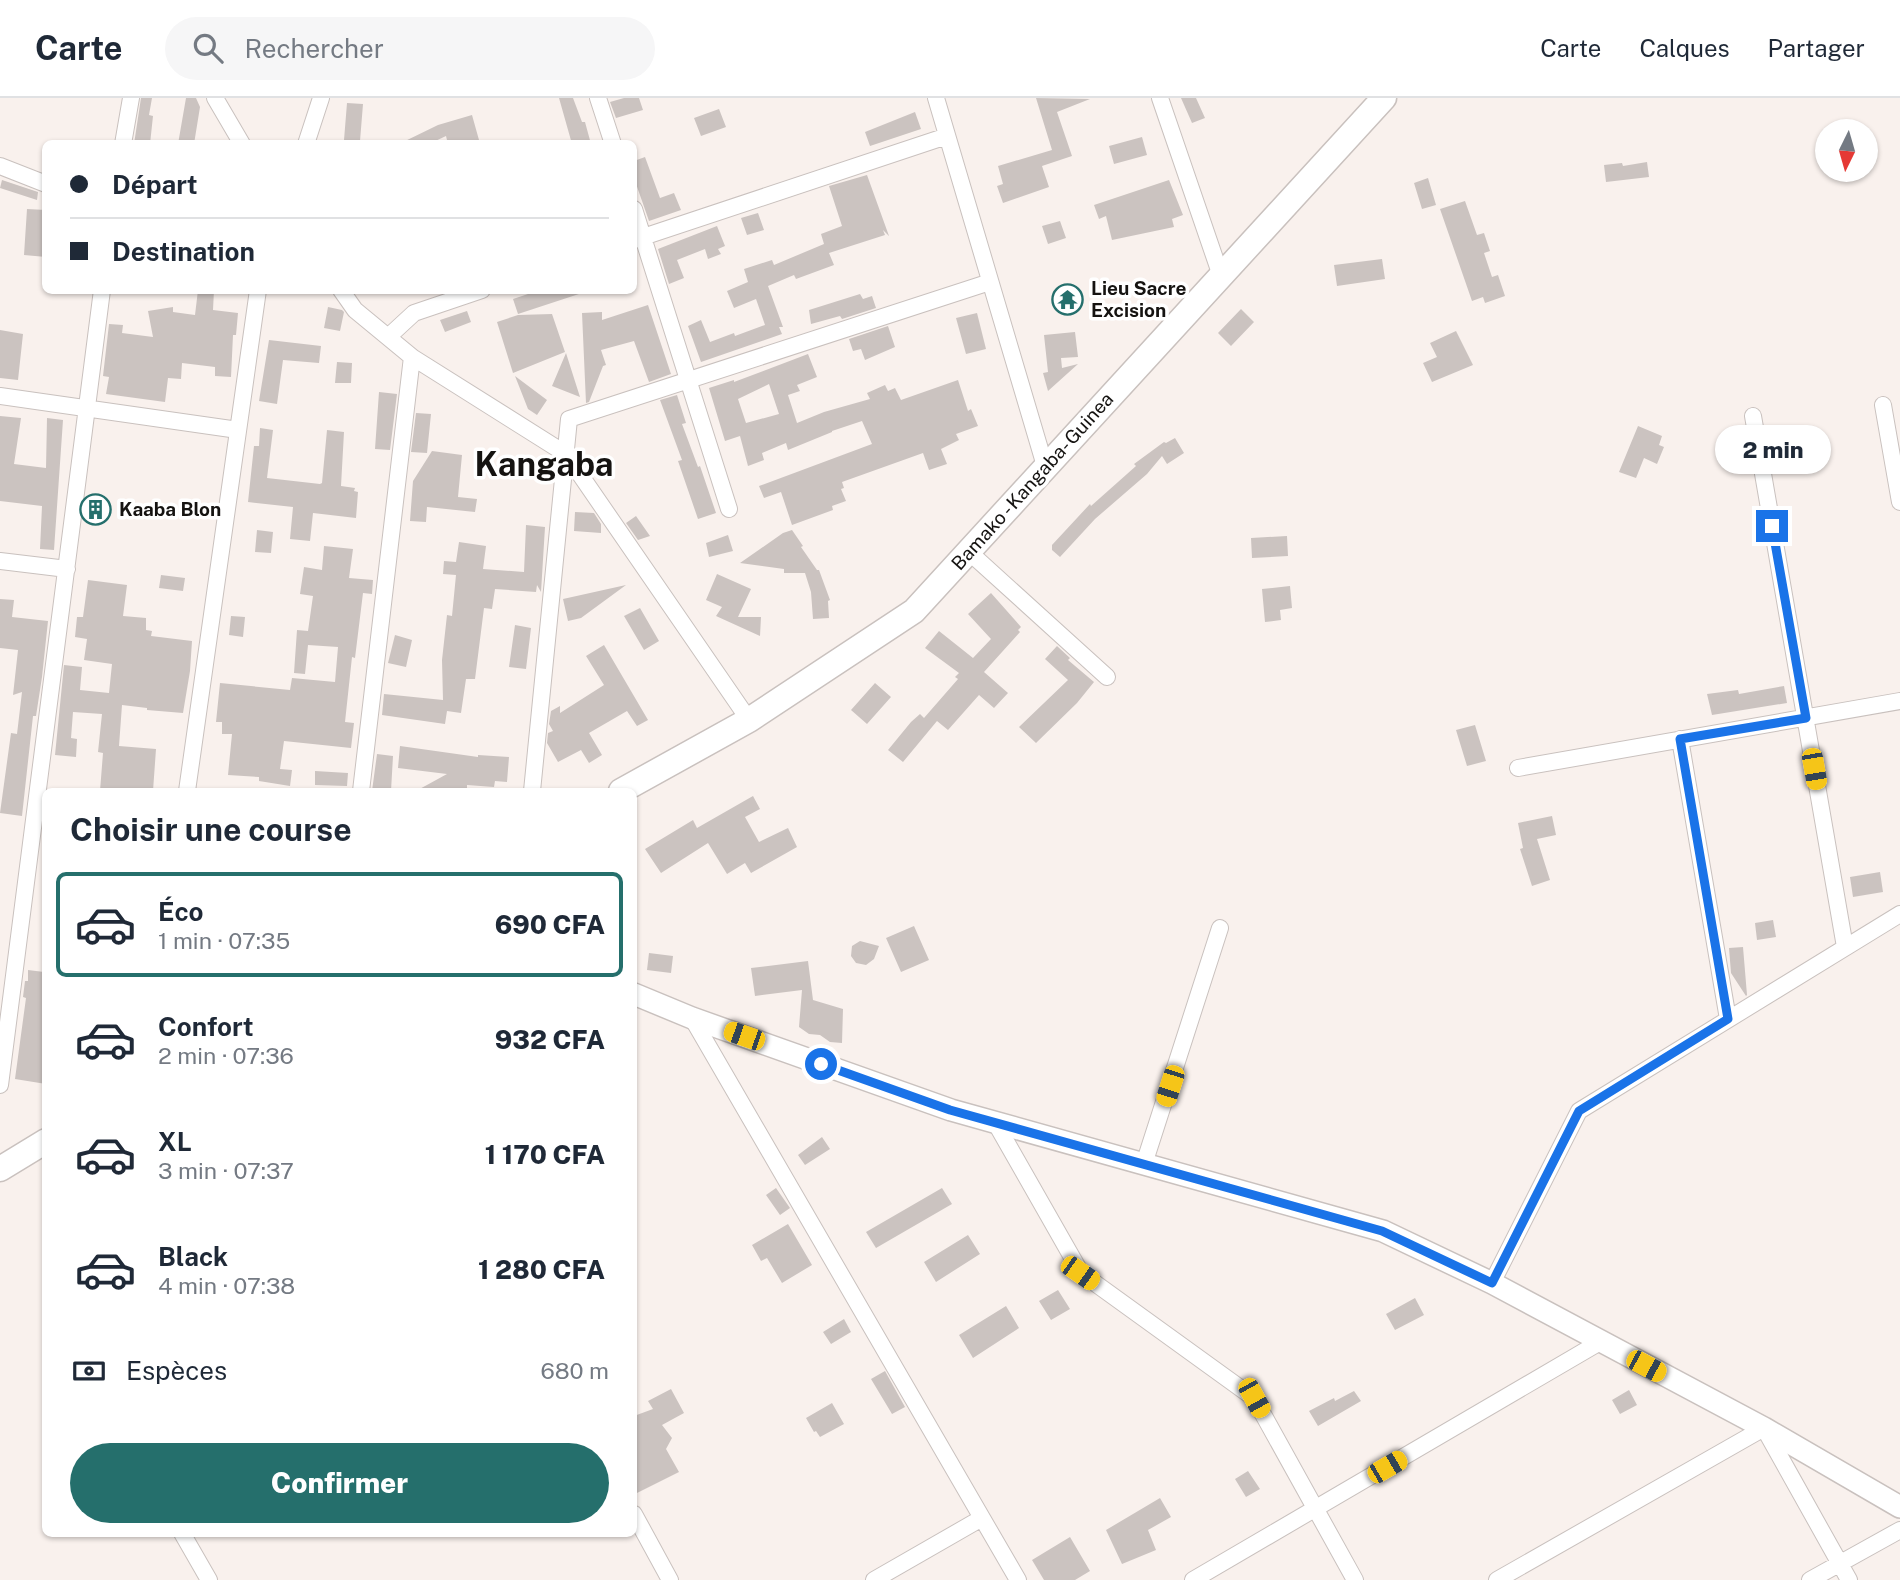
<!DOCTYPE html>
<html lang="fr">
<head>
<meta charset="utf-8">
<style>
	:root { --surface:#fff; --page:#f6f6f7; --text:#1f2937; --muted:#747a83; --line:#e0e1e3; --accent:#256f6c }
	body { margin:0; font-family:"Public Sans",sans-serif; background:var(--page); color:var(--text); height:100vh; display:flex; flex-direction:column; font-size:26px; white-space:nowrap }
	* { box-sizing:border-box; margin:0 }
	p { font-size:23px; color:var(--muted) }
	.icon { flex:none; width:38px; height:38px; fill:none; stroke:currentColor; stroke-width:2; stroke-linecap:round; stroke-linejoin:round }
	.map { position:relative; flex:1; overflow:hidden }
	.details { position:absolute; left:42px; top:690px; width:595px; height:749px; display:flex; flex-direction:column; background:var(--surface); border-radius:10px; box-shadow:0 2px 5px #0004 }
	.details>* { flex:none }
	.banner { position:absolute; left:42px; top:42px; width:595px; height:154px; border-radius:10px; box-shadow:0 2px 5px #0004; display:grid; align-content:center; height:154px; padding:0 28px; background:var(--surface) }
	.needle { width:46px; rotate:185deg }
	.tools { position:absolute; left:1815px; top:21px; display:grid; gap:14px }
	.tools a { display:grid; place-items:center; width:63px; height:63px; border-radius:50%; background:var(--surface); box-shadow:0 2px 5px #0004; font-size:35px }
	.end { position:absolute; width:32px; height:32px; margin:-16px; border:9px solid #1a73e8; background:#fff; box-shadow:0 0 0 4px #fff }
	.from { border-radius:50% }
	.bubble { position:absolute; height:49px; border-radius:24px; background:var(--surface); box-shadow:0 2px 5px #0004; font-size:23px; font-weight:800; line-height:49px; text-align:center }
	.car { position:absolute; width:21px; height:42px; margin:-21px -10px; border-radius:9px; box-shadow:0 0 5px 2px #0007; background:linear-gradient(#f5c518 24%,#345 0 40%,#f5c518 0 76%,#345 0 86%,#f5c518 0) }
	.banner b { display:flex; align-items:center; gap:24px; height:66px; font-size:26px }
	.banner b+b { border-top:2px solid var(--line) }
	.banner i { width:18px; height:18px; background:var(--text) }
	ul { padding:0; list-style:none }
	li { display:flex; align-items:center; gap:21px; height:105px; margin:0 14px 10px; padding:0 14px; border:4px solid transparent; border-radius:10px }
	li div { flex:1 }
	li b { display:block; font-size:26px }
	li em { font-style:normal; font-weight:800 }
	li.current { border-color:var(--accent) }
	li>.icon { width:63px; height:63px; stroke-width:1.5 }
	h2 { padding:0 28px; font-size:32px; line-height:84px }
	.pay { display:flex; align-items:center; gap:18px; height:77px; padding:0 28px; font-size:26px }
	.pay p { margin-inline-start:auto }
	.primary-button { display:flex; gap:14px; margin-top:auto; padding:14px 28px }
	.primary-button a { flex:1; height:80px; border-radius:42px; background:var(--accent); color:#fff; font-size:28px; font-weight:800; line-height:80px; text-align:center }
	header { display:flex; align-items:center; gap:42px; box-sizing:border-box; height:98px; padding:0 35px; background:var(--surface); border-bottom:2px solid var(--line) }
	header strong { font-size:33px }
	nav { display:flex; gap:38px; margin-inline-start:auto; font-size:24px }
	.search { width:490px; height:63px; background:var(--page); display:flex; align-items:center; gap:18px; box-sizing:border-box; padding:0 24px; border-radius:38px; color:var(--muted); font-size:26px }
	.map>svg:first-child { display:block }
</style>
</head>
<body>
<header>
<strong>Carte</strong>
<div class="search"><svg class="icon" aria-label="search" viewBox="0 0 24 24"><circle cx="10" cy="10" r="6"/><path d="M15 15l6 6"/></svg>Rechercher</div>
<nav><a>Carte</a><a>Calques</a><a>Partager</a></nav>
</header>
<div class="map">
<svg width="1900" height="1482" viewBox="0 0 1900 1482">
	<rect width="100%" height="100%" fill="#f9f1ed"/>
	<path fill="#cbc3c0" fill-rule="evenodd" d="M141,0H152L149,17L153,18L150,46H134Z
		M186,0H196L200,9L194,46H178Z
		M559,0H573L582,24H585L591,46H572Z
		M624,0H639L643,12L616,20L610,4Z
		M1036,0L1090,1L1057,14L1072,58L1042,68L1049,89L1003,105L997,88L1003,86L998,68L1052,52Z
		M1181,0H1196L1205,20L1192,25Z
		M347,5L363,6L360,43L344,42Z
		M719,11L726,29L701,38L694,20Z
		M915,14L921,31L870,48L865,34Z
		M472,17L479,42L467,46H448L446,38L429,46H399L438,27Z
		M1142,39L1147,57L1114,66L1109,48Z
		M645,59L660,100L674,95L681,112L649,123L634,80V63Z
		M1647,64L1649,79L1606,84L1604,67L1622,65L1623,68Z
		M867,77L889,138L883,132L885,137L829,155L834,167L796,181L794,177L768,188L783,229H779L782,236L701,264L688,228L701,222L710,244L734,235L735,238L765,227L756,201L734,210L727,193L748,184L744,171L772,162L774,167L824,146L821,136L842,128L829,88Z
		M1428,80L1436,107L1422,111L1414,85Z
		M2,82L38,94L37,102L0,90Z
		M1169,82L1183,117L1172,121L1174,129L1112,142L1106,118L1099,121L1094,107Z
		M1465,103L1477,137L1484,135L1490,153L1484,155L1492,179L1498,177L1505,198L1485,205L1483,199L1472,203L1440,111Z
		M27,111L46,112V159L24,157Z
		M758,115L764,132L747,137L741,120Z
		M1060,123L1066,140L1048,146L1042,128Z
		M717,128L725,148L718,151L721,156L708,161L705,151L677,162L684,180L669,186L658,151Z
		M1382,161L1385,181L1337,188L1334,167Z
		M198,192H214L213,212L238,215L236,237H233L231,279L215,278V269L182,265L181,281L168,280L165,304L106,296L109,279L103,278L109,226L123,227L122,235L153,239L148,213L173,209V214L195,217Z
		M540,192H582V195L518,216L513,201Z
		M860,196L863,201L872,198L876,210L842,221L840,218L811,226L809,212Z
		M648,207L671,276L649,284L634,243L601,252L606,267L603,268L589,304L586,305L582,215L602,214V222Z
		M328,209L342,212L344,214L340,233L324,230Z
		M1241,211L1254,224L1231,248L1218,235Z
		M467,213L471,224L445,234L440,222Z
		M977,215L986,251L966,256L956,220Z
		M552,216L565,254L513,275L497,224L518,217Z
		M888,228L895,249L865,262L861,251L853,253L849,241Z
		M0,232L23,236L18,282L0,280Z
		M1456,233L1473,267L1432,284L1423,265L1437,259L1430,245Z
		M1075,234L1078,259L1061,260L1062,270L1078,266L1048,293L1043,275L1048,274L1044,237Z
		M269,242L321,248L319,265L283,262L277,306L259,303Z
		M566,255L580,299L552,288Z
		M808,256L817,279L797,287L800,293L788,297L797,325L824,314L870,301L867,295L885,287L888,293L895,290L901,302L958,282L968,313L971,311L978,328L956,336L959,342L941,351L947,366L929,372L923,355L842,384L844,390L841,391L846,403L832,408L833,412L792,427L781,394L764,400L759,388L872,346L862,323L832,333V334L788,352L786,345L762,355L764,362L748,368L740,338L725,343L709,290L734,282V284ZM769,286L779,316L746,325L738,301Z
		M337,264L352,265L351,285H335Z
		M515,278L547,302L537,317L528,311Z
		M379,294L397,296L390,352L375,351Z
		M677,297L686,325L682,326L698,369L700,368L716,415L698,421L678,363L682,362L660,302Z
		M416,315L431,316L427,355L411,354Z
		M0,318L21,320L14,366L46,370L47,320L63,322L54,452L40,451L42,408L0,403Z
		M1638,328L1662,338L1659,347L1664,349L1657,366L1644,360L1636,380L1619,374Z
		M260,330L273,332L267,380L320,386L322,385L327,332L344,334L341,388L355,390L354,393L358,394L356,420L313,415L310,443L290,441L293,409L248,404L254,348H259Z
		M1175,340L1184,355L1167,366L1162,358L1147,376L1095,421L1060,459L1052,452V447L1090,406L1091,408L1136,368L1134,366L1164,344L1166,345Z
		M432,353L462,357L458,399L477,401L475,414L427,409L426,424L410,423L413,383Z
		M575,414L594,415L601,426V435L574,433Z
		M636,418L650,438L638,442L626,425Z
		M526,427L545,429L541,494L537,487L536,494L495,491L492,511L484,510L475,581H466L461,615L447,613L445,626L382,617L384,596L443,602L442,562L447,517L452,518L456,477L443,476L444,463L456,464L459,444L486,448L483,471L524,474Z
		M257,432L273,434L271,455L255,454Z
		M792,432L803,448L801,449L817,472H819L830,502L828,503L829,520L813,521L811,494L805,475H784V471L740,465L783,435Z
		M728,437L733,453L709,459L706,445Z
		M1287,438L1288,458L1252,460L1251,440Z
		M324,448L353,451L349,480L373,482L372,496L363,495L355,560L352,559L345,624L354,625L351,650L284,643L280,671L292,672L290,688L259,683V679L228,677L232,636H222V624H216L220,585L290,592L292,580L335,584L338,549L308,547L305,576L294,575L297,532L308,533L313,498L300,496L304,469L322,472Z
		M717,476L751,491L738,519H761L760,538L716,518L722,509L706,502Z
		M161,477L185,480L183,493L159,490Z
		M88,482L127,487L123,518L146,520V532L152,533L151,538L192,543L190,573L183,615L147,612V610L122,607L119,648L156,651L153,693H100L103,655L98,654L102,616L73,614L71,640L77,641L76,659L55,657L64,567L82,569L80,592L109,595L112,566L84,562L87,541L75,539L77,519H83Z
		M626,487L581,520L568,523L563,501Z
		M1290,488L1292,510L1280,512L1281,522L1265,524L1262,491Z
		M991,495L1021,529L1018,532L1020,534L984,574L1008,595L994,610L979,597L948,632L937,623L903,664L888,652L911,624L920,616L924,620L958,581L955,579L959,575L925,550L939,533L973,560L991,541L968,516Z
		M0,501L14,502L12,519L48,523L42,579L36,618H33L22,718L0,715L11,635L17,636L22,594L13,597L18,552L0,550Z
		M640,510L659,543L644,552L624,518Z
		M231,518L245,519L243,539L229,537Z
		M515,527L531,530L526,571L509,569Z
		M395,537L412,542L406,569L388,565Z
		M604,547L648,622L637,628L627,613L589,635L602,657L589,665L581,652L558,664L547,645L548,635L553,633L549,626L551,613L560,608V615L604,587L586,558Z
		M1057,548L1070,560L1068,562L1094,584L1077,605L1036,645L1019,629L1068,582L1045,561Z
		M875,585L891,599L867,626L851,612Z
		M1784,588L1787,605L1712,617L1707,596L1738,592L1739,596Z
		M1475,627L1486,663L1467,668L1456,632Z
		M400,648L478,659V657L509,659L507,684L495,683L494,689L467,687V693H416L447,676L398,670Z
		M377,656L393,658L391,693H372Z
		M315,673L348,675L347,688L315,687Z
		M753,698L760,711L745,719L759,744L788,730L797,749L751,775L745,765L727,776L708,745L661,775L645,751L693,722L697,730Z
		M1552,718L1556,737L1537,741L1550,782L1532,788L1520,751L1523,750L1518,725Z
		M1880,774L1883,794L1853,799L1850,779Z
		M1773,822L1776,839L1757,842L1755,825Z
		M914,828L929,862L901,874L886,840Z
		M860,843L879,848L874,861L866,867L856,865L851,858L852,848Z
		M1743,849L1747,897L1746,898L1731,875L1729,850Z
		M649,855L673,858L671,875L647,872Z
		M808,863L813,902L843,911L842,945L830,944L820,937L809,936L799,929L802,892L755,898L751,870Z
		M28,872L44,874L46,986L15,981L26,900L23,899L25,883H28Z
		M822,1039L830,1051L805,1067L798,1057Z
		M776,1090L790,1110L780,1117L766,1097Z
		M942,1090L952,1106L876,1150L866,1134Z
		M788,1126L812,1167L782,1185L767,1160L761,1163L752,1147Z
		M968,1137L980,1156L936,1184L924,1164Z
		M1058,1192L1070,1211L1051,1222L1039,1203Z
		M1415,1200L1424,1217L1395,1232L1386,1216Z
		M1006,1208L1019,1230L973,1260L959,1237Z
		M844,1221L851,1234L831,1246L823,1234Z
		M885,1273L905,1309L892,1316L871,1281Z
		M671,1291L684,1315L662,1327L672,1340L666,1351L679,1374L637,1395L634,1388V1318L653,1311L648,1303Z
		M1629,1292L1637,1307L1620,1316L1612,1302Z
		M1354,1293L1361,1303L1318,1328L1309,1313L1334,1300L1335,1303Z
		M832,1305L844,1326L820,1339L816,1333L814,1334L806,1320Z
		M1248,1373L1260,1391L1246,1399L1235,1381Z
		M1160,1400L1171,1419L1148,1432L1156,1452L1122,1466L1106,1432Z
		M1070,1439L1090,1473L1075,1482H1044L1032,1462Z"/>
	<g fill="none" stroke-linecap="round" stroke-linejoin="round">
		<defs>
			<path id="street" d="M215,0L242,46
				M598,0L613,46
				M936,0L1045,368
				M1160,0L1221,178
				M123,46L131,0
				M306,46L321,0
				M0,68L46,86
				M634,111L729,411
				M634,142L947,38
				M341,192L355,212L412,259L566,356L749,622
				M388,239L414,215L482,192
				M0,298L238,332
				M1883,307L1900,404
				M1753,318L1845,849
				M968,453L1107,579
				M0,463L67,471
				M1680,641L1728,921
				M1518,670L1900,603
				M187,693L258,192
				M361,693L412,259
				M532,693L569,321L990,184
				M692,920L1018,1482
				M0,987L102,192
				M995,1024L1081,1175L1254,1300L1355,1482
				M1144,1066L1220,830
				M1492,1185L1579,1013L1900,816
				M634,1416L670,1482
				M182,1435L209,1482
				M874,1482L982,1420
				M1193,1482L1600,1244
				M1497,1482L1764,1330L1849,1482
				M1810,1482L1900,1432"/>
			<path id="secondary" d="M634,896L692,920L951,1012L1383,1133L1492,1185L1764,1330L1900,1409"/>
			<path id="primary" d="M621,693L749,622L914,513L1384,0
				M0,1071L46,1043"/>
		</defs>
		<use href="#street" stroke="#c9c1be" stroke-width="18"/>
		<use href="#secondary" stroke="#c9c1be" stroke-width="24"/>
		<use href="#primary" stroke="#c9c1be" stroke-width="27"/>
		<use href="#street" stroke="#fff" stroke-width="16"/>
		<use href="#secondary" stroke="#fff" stroke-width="21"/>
		<use href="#primary" stroke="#fff" stroke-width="24"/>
	</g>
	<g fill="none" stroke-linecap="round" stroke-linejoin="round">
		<path stroke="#1a73e8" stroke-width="9" d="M821,966L950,1012L1382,1133L1492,1185L1579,1013L1728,921L1680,641L1806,620L1772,428"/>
	</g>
	<defs>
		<symbol id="temple-ring" viewBox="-11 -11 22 22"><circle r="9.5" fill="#fff" stroke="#256f6c" stroke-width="1.5"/><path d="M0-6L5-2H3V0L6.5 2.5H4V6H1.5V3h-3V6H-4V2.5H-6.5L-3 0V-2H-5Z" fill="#256f6c"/></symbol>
		<symbol id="building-ring" viewBox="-11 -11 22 22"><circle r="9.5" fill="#fff" stroke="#256f6c" stroke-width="1.5"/><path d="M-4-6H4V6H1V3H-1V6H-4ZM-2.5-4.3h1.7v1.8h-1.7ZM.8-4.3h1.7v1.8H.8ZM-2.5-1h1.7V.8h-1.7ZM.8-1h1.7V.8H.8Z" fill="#256f6c"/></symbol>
	</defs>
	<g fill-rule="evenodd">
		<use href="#temple-ring" x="1050" y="184" width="35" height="35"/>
		<use href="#building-ring" x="78" y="394" width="35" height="35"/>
	</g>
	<g text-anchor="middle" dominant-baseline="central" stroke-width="7" stroke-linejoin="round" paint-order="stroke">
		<g font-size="19" font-weight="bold" fill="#151311" stroke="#fff" text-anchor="start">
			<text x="1091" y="190">Lieu Sacre<tspan x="1091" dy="22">Excision</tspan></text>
			<text x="119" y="411">Kaaba Blon</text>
		</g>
		<g font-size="19" fill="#151311" stroke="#fff">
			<text transform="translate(1032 383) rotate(-48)">Bamako - Kangaba- Guinea</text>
		</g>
		<g font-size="33" font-weight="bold" fill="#151311" stroke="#fff">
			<text x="544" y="366">Kangaba</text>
		</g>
	</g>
</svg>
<div class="tools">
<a><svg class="needle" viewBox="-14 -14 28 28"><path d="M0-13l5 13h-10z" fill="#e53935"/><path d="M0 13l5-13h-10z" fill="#747a83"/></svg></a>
</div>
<i class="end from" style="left:821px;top:966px"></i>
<i class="end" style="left:1772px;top:428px"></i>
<div class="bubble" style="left:1715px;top:327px;width:116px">2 min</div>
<i class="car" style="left:1814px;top:671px;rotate:170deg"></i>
<i class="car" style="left:744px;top:938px;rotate:289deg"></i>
<i class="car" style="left:1170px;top:988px;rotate:198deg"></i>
<i class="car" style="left:1080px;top:1175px;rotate:125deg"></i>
<i class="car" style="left:1646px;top:1268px;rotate:118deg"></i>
<i class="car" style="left:1254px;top:1300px;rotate:151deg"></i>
<i class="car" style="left:1387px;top:1369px;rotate:60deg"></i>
<div class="banner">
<b><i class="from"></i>Départ</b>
<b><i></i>Destination</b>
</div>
<section class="details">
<h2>Choisir une course</h2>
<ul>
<li class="current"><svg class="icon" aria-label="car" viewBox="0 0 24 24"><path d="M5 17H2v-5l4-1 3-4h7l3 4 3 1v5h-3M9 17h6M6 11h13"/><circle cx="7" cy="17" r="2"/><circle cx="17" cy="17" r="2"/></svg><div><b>Éco</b><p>1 min · 07:35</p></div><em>690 CFA</em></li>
<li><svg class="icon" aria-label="car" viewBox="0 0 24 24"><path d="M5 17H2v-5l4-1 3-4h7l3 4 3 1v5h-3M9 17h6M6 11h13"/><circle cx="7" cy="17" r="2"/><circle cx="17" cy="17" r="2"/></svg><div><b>Confort</b><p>2 min · 07:36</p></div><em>932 CFA</em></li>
<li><svg class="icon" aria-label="car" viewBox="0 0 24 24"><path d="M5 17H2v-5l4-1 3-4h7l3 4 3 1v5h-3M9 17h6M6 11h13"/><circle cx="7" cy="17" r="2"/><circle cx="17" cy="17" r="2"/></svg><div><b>XL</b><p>3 min · 07:37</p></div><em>1 170 CFA</em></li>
<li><svg class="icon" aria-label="car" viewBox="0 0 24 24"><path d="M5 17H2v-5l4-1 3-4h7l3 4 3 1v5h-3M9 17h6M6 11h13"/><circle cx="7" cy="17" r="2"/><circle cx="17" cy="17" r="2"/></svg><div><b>Black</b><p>4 min · 07:38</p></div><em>1 280 CFA</em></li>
</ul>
<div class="pay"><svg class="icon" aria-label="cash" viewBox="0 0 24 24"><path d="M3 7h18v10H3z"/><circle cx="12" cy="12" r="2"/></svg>Espèces<p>680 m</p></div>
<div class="primary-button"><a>Confirmer</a></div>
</section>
</div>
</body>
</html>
